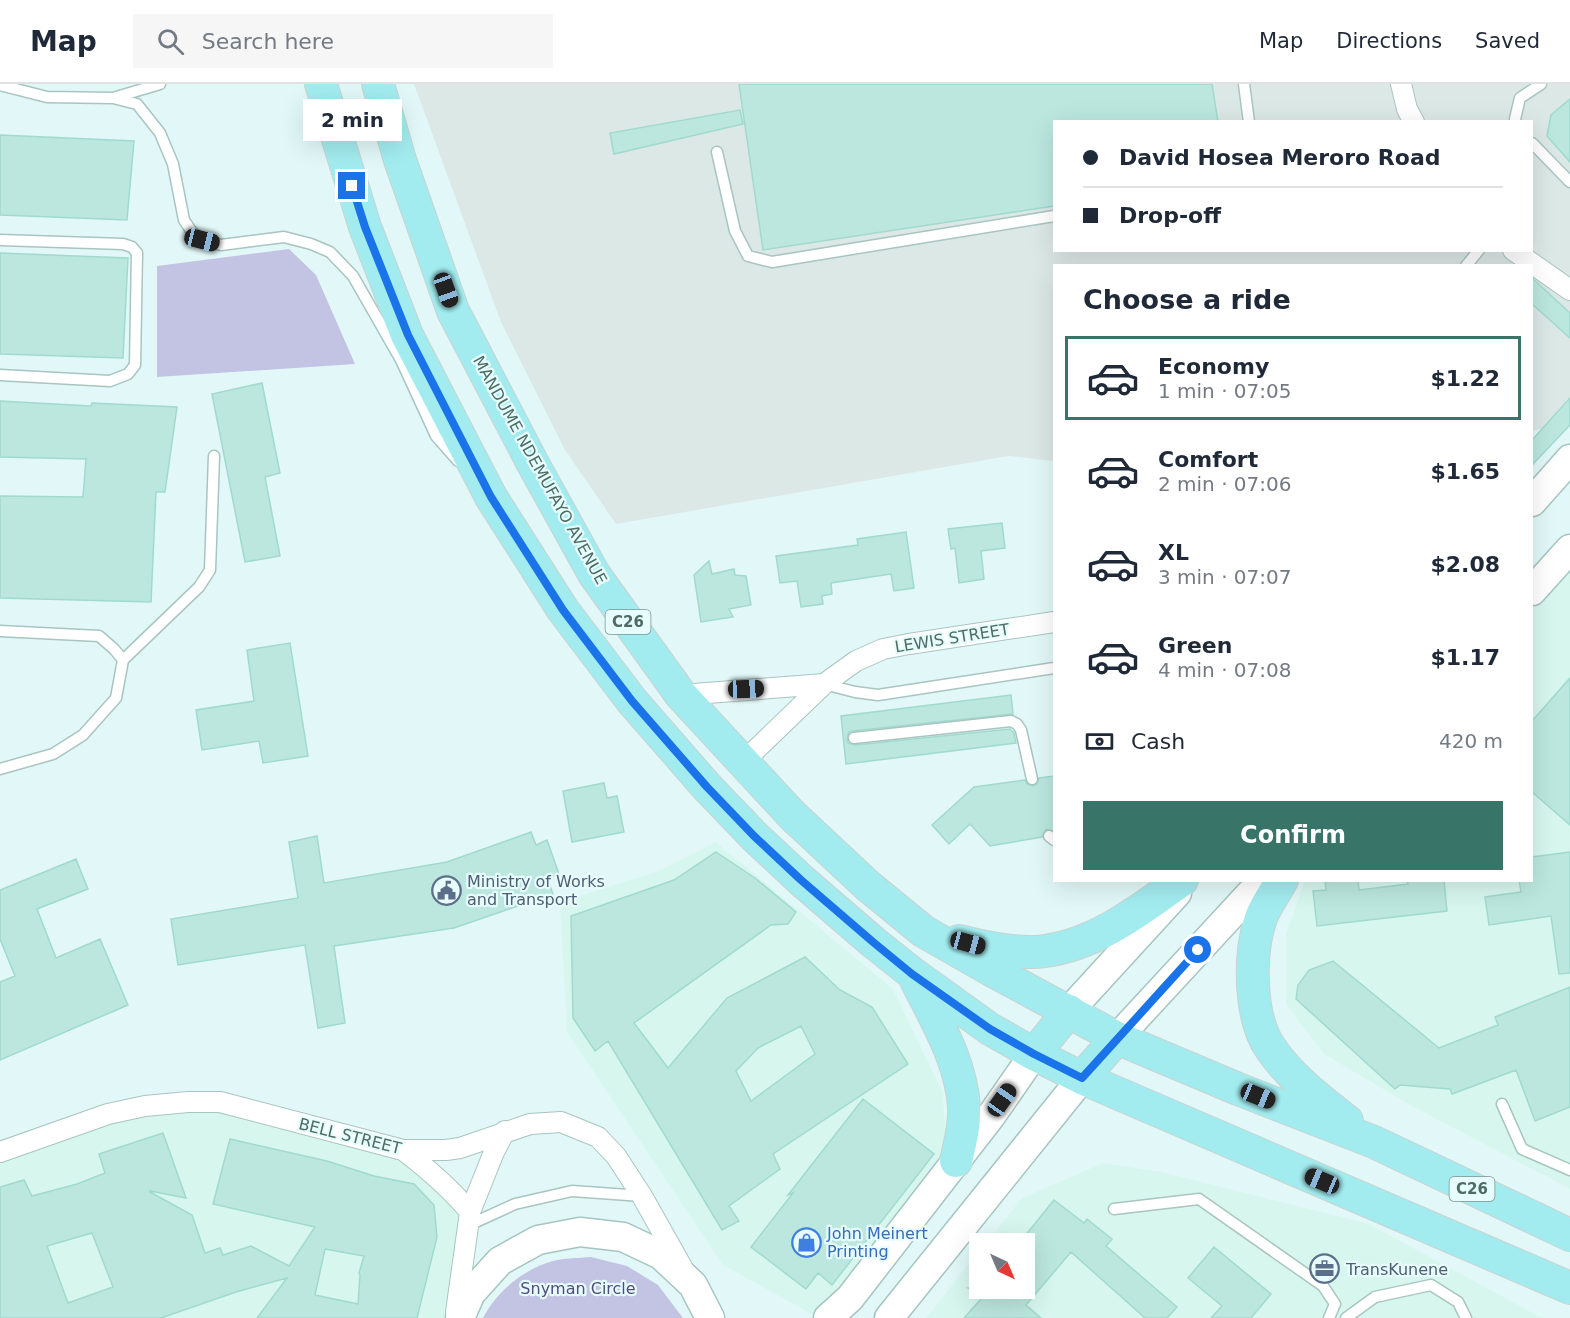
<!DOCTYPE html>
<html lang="en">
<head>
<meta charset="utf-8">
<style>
	:root { --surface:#fff; --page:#f6f6f7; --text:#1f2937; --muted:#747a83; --line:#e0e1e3; --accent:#387568 }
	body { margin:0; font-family:"DejaVu Sans",sans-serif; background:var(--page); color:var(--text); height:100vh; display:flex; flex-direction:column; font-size:22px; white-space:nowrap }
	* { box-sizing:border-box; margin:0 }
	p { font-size:20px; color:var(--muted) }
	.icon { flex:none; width:33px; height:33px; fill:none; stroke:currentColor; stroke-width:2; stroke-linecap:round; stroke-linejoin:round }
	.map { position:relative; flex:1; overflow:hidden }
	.side { position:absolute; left:1053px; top:180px; width:480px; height:618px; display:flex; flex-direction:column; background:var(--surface); border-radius:0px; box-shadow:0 6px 24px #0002 }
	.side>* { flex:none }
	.banner { position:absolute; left:1053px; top:36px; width:480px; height:132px; border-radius:0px; box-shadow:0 6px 24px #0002; display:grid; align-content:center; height:132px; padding:0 30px; background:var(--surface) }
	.needle { width:39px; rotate:136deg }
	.buttons { position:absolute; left:969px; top:1149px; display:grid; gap:12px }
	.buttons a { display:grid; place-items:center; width:66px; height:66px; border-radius:0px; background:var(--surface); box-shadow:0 6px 24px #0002; font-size:30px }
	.end { position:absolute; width:27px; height:27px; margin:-14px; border:8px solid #1a73e8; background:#fff; box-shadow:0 0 0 3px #fff }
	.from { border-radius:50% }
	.bubble { position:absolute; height:42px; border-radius:0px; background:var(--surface); box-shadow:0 6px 24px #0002; font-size:20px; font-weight:700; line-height:42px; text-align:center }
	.car { position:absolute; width:18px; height:36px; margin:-18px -9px; border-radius:8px; box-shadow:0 0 4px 2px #0007; background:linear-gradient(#222 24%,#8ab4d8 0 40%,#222 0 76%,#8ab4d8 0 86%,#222 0) }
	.banner b { display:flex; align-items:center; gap:21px; height:57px; font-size:22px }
	.banner b+b { border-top:2px solid var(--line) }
	.banner i { width:15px; height:15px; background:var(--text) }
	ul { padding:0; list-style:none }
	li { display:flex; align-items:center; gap:18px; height:84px; margin:0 12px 9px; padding:0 18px; border:3px solid transparent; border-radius:0px }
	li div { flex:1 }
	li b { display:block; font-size:22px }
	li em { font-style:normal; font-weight:700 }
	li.current { border-color:var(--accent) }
	li>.icon { width:54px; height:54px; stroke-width:1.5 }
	h2 { padding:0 30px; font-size:27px; line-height:72px }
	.pay { display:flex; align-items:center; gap:15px; height:66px; padding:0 30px; font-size:22px }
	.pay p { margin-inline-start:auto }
	.primary-button { display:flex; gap:12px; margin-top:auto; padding:12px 30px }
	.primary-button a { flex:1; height:69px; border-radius:0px; background:var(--accent); color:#fff; font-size:24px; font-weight:700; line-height:69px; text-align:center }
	header { display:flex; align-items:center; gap:36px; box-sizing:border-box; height:84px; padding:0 30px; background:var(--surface); border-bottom:2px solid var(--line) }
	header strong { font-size:28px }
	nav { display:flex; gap:33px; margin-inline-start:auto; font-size:21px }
	.search { width:420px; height:54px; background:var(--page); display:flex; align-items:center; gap:15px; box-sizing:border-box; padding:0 21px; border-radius:0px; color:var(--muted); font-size:22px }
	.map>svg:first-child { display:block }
</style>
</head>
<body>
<header>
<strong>Map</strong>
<div class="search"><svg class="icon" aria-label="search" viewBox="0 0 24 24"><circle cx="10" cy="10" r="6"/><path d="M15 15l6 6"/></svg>Search here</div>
<nav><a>Map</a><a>Directions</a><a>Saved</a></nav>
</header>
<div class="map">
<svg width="1570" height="1234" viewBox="0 0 1570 1234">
	<rect width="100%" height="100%" fill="#e2f8f8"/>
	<path fill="#d7f7ee" d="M1570,474V1105L1410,1021L1324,970L1286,920V850L1305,797L1532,796V519Z
		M716,758L893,905L942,1007L948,1070L815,1232L723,1181L567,948L560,818L656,788Z
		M220,1018L403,1066L470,1128L447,1234H0V1066L108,1030Z
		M1103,1079L1161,1088L1369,1140L1542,1234H926L979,1167L980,1204H1024V1160L986,1159L1022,1114Z"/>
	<path fill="#dce8e6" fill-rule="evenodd" d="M414,0H1570V325L1552,342L1532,347V182H1054V377L1008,372L616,440L565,366L501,238ZM1054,38H1532V166H1054Z"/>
	<path fill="#c3c3e3" d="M289,165L316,191L355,280L157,293V182Z
		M591,1173L627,1182L658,1201L683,1234H483C497,1207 524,1185 553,1177C565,1174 579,1174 591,1173Z"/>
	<path fill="#bbe7de" stroke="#a0dace" stroke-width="1.5" fill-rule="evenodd" d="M739,0H1212L1218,38H1054V122L763,166Z
		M1570,15V78L1547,52L1551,31Z
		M740,26L743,40L614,70L610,49Z
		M0,51L134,57L127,136L0,131Z
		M0,169L128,174L123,274L0,270Z
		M1532,194L1570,229V254L1532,220Z
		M262,299L280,389L265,393L280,472L245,478L212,310Z
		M1570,314V341L1532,381V356Z
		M0,317L91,322L92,319L177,323L165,408H156L151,518L0,514V412L83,413L86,375L0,373Z
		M1002,439L1005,464L981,467L984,495L959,499L955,464L951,465L948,445Z
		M906,448L914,504L894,507L891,490L831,499L832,510L822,512L823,520L801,523L797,497L780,499L776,472L858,461L857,455Z
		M709,477L712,490L734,485L735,491L746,492L751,521L729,525L733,533L701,538L694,491Z
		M290,559L308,672L263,679L259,657L202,666L196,626L254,617L247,566Z
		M1570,594V741L1532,708V637Z
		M1011,611L1013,630L853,647L849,648L847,654L848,659L855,661L1010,645L1014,649L1016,659L846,680L841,632Z
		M1054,692V747L1046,745L1042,753L990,762L970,740L949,760L932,741L974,703L1025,696L1027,700L1033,702L1037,700L1039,694Z
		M604,699L607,714L617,712L624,748L572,758L563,707Z
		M531,748L536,761L547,756L559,790L547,794L553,810L454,844L334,862L345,939L318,944L305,861L178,881L171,835L298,814L289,758L317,752L324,799L447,778Z
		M716,768L755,794L796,828L788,840L771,841L634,939L668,984L727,914L805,873L840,906L872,923L908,980L773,1070L780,1085L729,1122L739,1137L722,1146L608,957L595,967L573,934L571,832L674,796ZM801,942L815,970L751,1017L736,987L758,964Z
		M1570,768V889L1559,890L1551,832L1489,841L1485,813L1521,808L1519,796H1532V773Z
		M76,775L88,805L37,825L56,874L100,855L128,921L0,976V898L15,892L0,855V806Z
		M1339,796H1358L1359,806L1408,800L1407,796H1444L1447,827L1317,842L1313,807L1326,806L1325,798Z
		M1333,877L1439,964L1498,941L1495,933L1570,903V1023L1535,1037L1516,986L1452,1010L1450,1005L1400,1001L1395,1005L1296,915L1298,901L1309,886Z
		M863,1015L934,1070L832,1201L818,1189L806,1205L751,1163L793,1109L788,1111Z
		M163,1049L186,1114L150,1107V1108L192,1131L205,1169L220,1164L223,1171L251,1162L289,1182L315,1143L213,1120L230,1055L327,1077L374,1092L414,1100L434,1121L437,1153L417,1234H257L287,1194L236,1208L161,1234H0V1103L24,1096L32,1112L77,1100L105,1089L99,1070ZM92,1149L113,1203L68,1219L47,1162ZM325,1165L364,1172L359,1189L360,1191L358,1220L315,1211Z
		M1054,1116L1084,1139L1087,1135L1112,1155L1106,1162L1177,1223L1167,1234H1145L1071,1168L1026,1221L1041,1234H964L981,1215L968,1204H1024V1153Z
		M1214,1163L1271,1210L1251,1234H1211L1222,1222L1188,1194Z"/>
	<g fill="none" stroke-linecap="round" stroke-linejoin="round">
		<defs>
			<path id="lane" d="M1244,0L1249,38
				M0,1L47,13L113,14L160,0
				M113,14L137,20L160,49L173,80L184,136L192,148L203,156L221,161L284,153L311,160L330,168L353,192L401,276L436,352L458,377
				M1516,38L1515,35L1520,14L1541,0
				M1532,59L1570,98
				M717,68L735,147L748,172L772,178L1054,132
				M0,156L123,160L132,163L137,169L135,281L128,290L110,297L0,291
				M1466,182L1479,166
				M0,547L99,552L114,565L123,576L116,614L83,651L53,670L0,685
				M123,576L199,503L210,486L214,372
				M824,600L855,608L878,611L1054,584
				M854,654L1011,637L1017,640L1021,646L1032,695
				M1049,752L1054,756
				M1502,1020L1522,1065L1570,1086
				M1114,1125L1199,1115L1323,1202L1335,1220L1329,1234
				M469,1141L515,1120L572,1107L642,1112
				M1346,1234L1375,1213L1431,1201L1458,1218L1466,1234"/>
			<path id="street" d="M1401,0L1407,25L1414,38
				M1513,166L1570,206
				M681,611L824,600
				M742,679L824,600L856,577L883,565L909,560L1054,538
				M403,1066C428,1085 450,1104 470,1128L456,1228
				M0,1068L108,1030L145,1022L188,1018H220L403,1066H446L460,1064L530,1040L561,1038L598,1053L616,1072L642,1112L682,1183
				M470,1128L494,1068L505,1047"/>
			<path id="secondary" d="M1532,418L1570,375
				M1532,507L1570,465
				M1069,927L1177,809
				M1117,954L1263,796
				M460,1234L471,1209L500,1177L538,1156L580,1148L623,1153L661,1171L693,1201L710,1234
				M828,1234L850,1214L991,1032L1034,970
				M889,1234L1082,994"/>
			<path id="primary" d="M321,0L365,143L407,251L491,413L563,526L632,617L707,703L754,752L801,796L873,858L912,889L990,945L1034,970L1082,994L1570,1204
				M378,0L400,76L453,227L532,378L594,490L681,611L792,731L867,801L923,847L993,887L1117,954L1238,1005L1374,1058L1570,1151
				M1282,796C1275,809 1264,823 1260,837C1249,872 1249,934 1271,965C1291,994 1320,1016 1347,1037
				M959,857C983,863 1019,871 1045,867C1097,860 1140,826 1182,796
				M915,894C935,935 961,976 964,1023C965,1041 960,1060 956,1077
				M1034,970L1069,927
				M1082,994L1117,954"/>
		</defs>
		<use href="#lane" stroke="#a8c5c0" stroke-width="13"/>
		<use href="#street" stroke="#a8c5c0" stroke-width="22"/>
		<use href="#secondary" stroke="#a4c5c0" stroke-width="31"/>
		<use href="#primary" stroke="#c9d3d0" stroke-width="34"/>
		<use href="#lane" stroke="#fff" stroke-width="10"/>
		<use href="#street" stroke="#fff" stroke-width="20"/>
		<use href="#secondary" stroke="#fff" stroke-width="28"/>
		<use href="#primary" stroke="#a2ecef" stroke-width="32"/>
	</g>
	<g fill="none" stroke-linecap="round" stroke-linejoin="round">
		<path stroke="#1a73e8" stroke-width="8" d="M352,102L365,143L408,251L491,413L563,526L632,617L707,703L754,752L801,796L873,858L912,890L990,945L1034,970L1082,994L1198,866"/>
	</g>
	<defs>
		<symbol id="civic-ring" viewBox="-11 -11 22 22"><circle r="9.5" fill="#e7fcfc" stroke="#5c6f8a" stroke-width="1.5"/><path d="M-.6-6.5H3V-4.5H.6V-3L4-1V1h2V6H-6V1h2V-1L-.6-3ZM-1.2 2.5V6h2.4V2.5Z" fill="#5c6f8a"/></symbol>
		<symbol id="shop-ring" viewBox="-11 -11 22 22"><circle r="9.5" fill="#e7fcfc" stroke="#3f7fe0" stroke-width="1.5"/><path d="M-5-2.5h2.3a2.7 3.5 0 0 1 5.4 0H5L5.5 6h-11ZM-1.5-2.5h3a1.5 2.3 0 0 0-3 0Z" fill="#3f7fe0"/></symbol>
		<symbol id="office-ring" viewBox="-11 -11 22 22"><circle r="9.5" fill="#e7fcfc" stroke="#5c6f8a" stroke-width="1.5"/><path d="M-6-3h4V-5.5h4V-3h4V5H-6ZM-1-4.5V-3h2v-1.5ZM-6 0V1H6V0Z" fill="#5c6f8a"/></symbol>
	</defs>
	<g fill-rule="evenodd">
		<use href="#civic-ring" x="430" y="790" width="33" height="33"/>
		<use href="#shop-ring" x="790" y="1142" width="33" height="33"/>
		<use href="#office-ring" x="1308" y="1168" width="33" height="33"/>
	</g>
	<g text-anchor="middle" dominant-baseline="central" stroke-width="4.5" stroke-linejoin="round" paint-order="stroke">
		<g fill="#e7fcfc" stroke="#7a9792" stroke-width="1.5">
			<rect x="605.5" y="526" width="45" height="24" rx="4.5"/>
			<rect x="1449.5" y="1093" width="45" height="24" rx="4.5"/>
		</g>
		<g font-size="15" font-weight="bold" fill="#4c6c64">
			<text x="628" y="538">C26</text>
			<text x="1472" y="1105">C26</text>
		</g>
		<g font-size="16" fill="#4c6c64" stroke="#e7fcfc">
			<text transform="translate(540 386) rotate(61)">MANDUME NDEMUFAYO AVENUE</text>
			<text transform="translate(952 554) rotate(-9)">LEWIS STREET</text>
			<text transform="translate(350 1052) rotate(14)">BELL STREET</text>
		</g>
		<g font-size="16" fill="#4e5e75" stroke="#e7fcfc" text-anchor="start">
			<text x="467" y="797">Ministry of Works<tspan x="467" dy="18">and Transport</tspan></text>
			<text x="1346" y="1185">TransKunene</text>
		</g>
		<g font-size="16" fill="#366cbe" stroke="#e7fcfc" text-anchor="start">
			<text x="827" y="1149">John Meinert<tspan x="827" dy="18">Printing</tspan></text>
		</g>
		<g font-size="16" fill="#514c7b" stroke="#e7fcfc">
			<text x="578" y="1204">Snyman Circle</text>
		</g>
	</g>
</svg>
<div class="buttons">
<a><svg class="needle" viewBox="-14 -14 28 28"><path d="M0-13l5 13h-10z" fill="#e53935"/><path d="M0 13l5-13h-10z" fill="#747a83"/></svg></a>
</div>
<i class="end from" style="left:1198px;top:866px"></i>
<i class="end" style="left:352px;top:102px"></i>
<div class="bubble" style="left:303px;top:15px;width:99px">2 min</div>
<i class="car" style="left:202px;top:156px;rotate:104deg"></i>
<i class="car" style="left:446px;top:206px;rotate:160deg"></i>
<i class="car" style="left:746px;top:605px;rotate:88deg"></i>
<i class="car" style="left:968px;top:859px;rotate:105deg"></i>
<i class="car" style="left:1258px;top:1012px;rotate:112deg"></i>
<i class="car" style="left:1002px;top:1016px;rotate:35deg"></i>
<i class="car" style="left:1322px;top:1097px;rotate:293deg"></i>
<div class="banner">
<b><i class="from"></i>David Hosea Meroro Road</b>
<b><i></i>Drop-off</b>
</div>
<section class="side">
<h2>Choose a ride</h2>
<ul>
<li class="current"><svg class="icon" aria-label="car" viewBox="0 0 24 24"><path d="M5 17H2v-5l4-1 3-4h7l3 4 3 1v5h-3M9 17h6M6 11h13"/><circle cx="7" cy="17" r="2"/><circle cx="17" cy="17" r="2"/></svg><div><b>Economy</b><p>1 min · 07:05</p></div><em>$1.22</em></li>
<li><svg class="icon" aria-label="car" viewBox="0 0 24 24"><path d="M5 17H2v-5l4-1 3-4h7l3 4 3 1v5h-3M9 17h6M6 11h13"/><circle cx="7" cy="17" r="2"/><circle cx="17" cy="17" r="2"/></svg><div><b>Comfort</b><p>2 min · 07:06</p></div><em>$1.65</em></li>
<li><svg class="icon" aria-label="car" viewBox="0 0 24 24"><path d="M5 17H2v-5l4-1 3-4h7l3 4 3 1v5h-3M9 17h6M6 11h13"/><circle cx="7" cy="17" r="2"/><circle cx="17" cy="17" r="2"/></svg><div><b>XL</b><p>3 min · 07:07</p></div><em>$2.08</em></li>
<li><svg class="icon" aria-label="car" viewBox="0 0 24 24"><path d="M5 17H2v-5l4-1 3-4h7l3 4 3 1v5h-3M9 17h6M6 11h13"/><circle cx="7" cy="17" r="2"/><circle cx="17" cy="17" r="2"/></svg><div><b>Green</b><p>4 min · 07:08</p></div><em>$1.17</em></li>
</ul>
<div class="pay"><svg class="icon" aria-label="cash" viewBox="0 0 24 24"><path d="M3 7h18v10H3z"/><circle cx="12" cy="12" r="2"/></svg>Cash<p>420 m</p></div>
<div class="primary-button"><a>Confirm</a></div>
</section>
</div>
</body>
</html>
